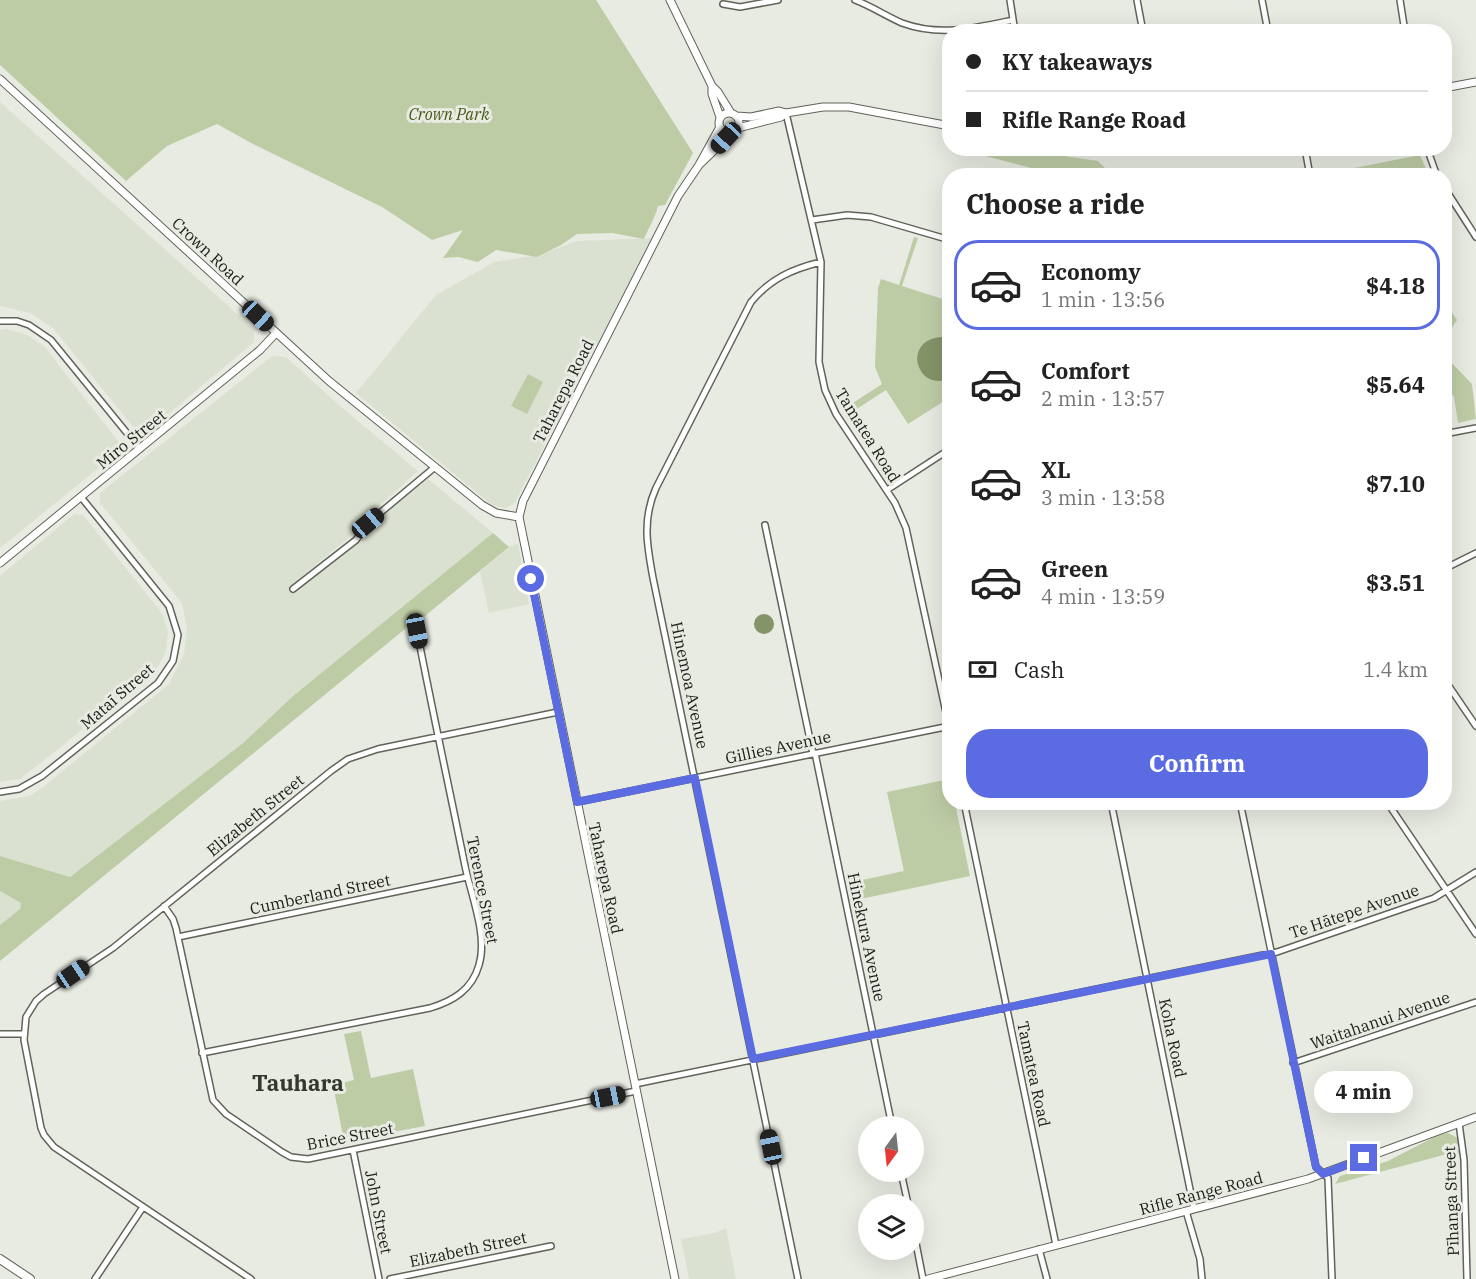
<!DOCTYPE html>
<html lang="en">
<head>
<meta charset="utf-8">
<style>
	:root { --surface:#fff; --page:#f2f2f2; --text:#222; --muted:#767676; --line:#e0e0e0; --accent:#5b6ce3 }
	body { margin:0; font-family:"IBM Plex Serif",serif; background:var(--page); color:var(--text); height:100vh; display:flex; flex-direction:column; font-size:22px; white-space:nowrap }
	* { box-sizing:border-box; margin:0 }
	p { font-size:20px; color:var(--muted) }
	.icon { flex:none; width:33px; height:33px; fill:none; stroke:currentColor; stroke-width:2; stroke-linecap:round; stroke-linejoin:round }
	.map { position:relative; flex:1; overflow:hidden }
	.details { position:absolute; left:942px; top:168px; width:510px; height:642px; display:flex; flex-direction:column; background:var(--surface); border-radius:24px; box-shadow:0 6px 24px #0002 }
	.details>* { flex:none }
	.top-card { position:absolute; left:942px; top:24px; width:510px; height:132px; border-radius:24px; box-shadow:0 6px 24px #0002; display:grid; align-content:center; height:132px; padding:0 24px; background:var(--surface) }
	.needle { width:39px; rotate:195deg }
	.controls { position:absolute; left:858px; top:1116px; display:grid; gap:12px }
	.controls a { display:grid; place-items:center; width:66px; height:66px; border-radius:50%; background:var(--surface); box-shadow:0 6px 24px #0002; font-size:30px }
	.end { position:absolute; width:27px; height:27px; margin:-14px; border:8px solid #5b6ce3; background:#fff; box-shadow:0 0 0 3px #fff }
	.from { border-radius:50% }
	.bubble { position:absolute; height:42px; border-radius:21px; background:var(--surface); box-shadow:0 6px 24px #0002; font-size:20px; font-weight:700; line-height:42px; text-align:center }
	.car { position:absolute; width:18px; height:36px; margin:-18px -9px; border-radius:8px; box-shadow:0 0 4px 2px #0007; background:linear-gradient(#222 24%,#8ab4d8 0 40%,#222 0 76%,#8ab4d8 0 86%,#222 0) }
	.top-card b { display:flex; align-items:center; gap:21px; height:57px; font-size:22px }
	.top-card b+b { border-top:2px solid var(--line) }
	.top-card i { width:15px; height:15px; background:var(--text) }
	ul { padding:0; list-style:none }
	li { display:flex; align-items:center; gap:18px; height:90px; margin:0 12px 9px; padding:0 12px; border:3px solid transparent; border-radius:24px }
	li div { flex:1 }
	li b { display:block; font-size:22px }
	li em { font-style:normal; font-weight:700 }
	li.selected { border-color:var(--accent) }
	li>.icon { width:54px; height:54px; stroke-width:1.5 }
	h2 { padding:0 24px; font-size:27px; line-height:72px }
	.pay { display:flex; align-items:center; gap:15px; height:66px; padding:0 24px; font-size:22px }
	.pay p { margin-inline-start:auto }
	.primary-button { display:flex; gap:12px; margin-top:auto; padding:12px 24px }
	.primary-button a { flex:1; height:69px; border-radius:24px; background:var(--accent); color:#fff; font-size:24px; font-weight:700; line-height:69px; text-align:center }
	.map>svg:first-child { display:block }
</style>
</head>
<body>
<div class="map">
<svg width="1476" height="1279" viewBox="0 0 1476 1279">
	<rect width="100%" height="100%" fill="#e8ebe2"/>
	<path fill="#dbe1d1" d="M0,102L254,329V342L145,434H142L135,429L53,328L30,313L0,306Z
		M654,238L519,494L514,504L506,508L492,505L356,393L436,295L494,262L539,255L577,241Z
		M7,329L27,335L45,347L121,445L122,449L0,548V330Z
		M272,356L286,357L340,406L418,471L361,522L351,536L289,587L293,593L360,542L371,525L428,479L493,533L293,696L243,743L70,877L0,856V801L30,796L43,787L169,684L184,654L187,629L182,603L100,503V493Z
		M74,514L83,515L158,608L164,618L168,632L166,651L159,665L145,679L57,750L20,779L0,782V576Z
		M518,544L529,604L489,613L480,572L509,547Z
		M0,891L21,903L20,909L0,925Z
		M726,1228L736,1279H689L681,1239L715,1233Z"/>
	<path fill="#becca6" d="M0,0H596L693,153L665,205L658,206C655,218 649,227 644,239L612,233L577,234L561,245L537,257L496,250L478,262L458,257L443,258L463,230L432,240L382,207L253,144L217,124L167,146L126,181L0,65Z
		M966,149H1016L1098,161L1112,175H1058L989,157Z
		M1420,155L1429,175H1319Z
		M914,237L918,238L902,286L949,301V398L908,424L886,390L849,414L845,408L882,384L875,367L878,288L881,279L899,285Z
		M1445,301L1457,320L1445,338Z
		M1445,356L1472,384L1476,419L1458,423L1454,397L1445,384Z
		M528,374L543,382L527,414L511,406Z
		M493,533L509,547L425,616L407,625L405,629L0,961V925L20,909L21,903L0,891V856L70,877L243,743L293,696Z
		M949,779L950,802L955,803L970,876L856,900L853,882L904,871L887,792Z
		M361,1031L371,1078L413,1069L425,1126L344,1141L333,1085L354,1080L344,1034Z
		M1448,1133L1458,1138L1459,1155L1451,1153L1335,1184L1340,1176L1388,1161L1438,1135Z"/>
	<path fill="#859369" d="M941,337L950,339L949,379C933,385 919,377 917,359C918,345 927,338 941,337Z
		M754 624a10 10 0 1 1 20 0a10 10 0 1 1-20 0Z"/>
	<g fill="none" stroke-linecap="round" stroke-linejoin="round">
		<defs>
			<path id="minor" d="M855,0C871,6 886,16 902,23C940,37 975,28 1013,20
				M1010,0L1015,32
				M1137,0L1143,32
				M1262,0L1268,32
				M1400,0L1405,32
				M723,4L740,7L778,0
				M786,113L821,262L819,362L825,390L836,414L895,503L906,528L950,731
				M1305,148L1310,176
				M1427,148L1437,176
				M1444,187L1476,237
				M812,220L847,215L871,217L950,240
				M0,321H17L29,325L51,340L140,449
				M1444,434L1476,428
				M887,490L950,449
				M765,525L813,754
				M1444,569L1476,553
				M293,589L356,540L368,523L435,467
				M1444,679L1476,726
				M815,753L892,1126
				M0,792L19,789L42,776L158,683L173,661L178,635L169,606L81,497
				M577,802L950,726
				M964,802L1056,1245
				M1111,802L1194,1209
				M1240,802L1316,1167L1328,1178L1332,1279
				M1387,802L1476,934
				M164,906L173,919L176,928L213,1100L226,1114L282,1152L291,1157L308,1159L636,1091
				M178,937L467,877
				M0,1034H24
				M202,1053L430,1008C453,1001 472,990 479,965C488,936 471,895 465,866C449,787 432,709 417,631
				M1293,1063L1476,1002
				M635,1084L1277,952L1434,898L1476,872
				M1459,1123L1464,1160L1467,1279
				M353,1150L379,1279
				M901,1172L908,1204
				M1186,1211L1200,1259L1202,1279
				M914,1233L923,1279
				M1039,1249L1047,1279
				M95,1279L143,1207
				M251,1279L54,1147L44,1135L41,1128L24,1040L26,1017L36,1001L44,994L113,948L331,771L348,759L378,749L558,712
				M390,1279L551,1246
				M798,1279L653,578C647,546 642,519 656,488L751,302C770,279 792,269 821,262"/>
			<path id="tertiary" d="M670,0L712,86V94L720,117
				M0,79L329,381L482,505L496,513L519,517
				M712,86L718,92L731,113
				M1444,88L1476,82
				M719 123a10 10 0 1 1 20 0a10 10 0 1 1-20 0Z
				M737,116L751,117L779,111L786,113L823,107H849L950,126
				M738,128L781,117L786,113
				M1076,148L1106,151L1126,148
				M699,165L732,133
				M0,563L260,350L276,333
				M675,1279L519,517L523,501L678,196L699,165L720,127
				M928,1279L1308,1179L1476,1117"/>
			<path id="secondary" d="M0,1259L30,1279"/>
		</defs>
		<use href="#minor" stroke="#60635a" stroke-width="8"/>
		<use href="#tertiary" stroke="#60635a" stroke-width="9"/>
		<use href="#secondary" stroke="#60635a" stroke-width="10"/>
		<use href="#minor" stroke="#fff" stroke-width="5"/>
		<use href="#tertiary" stroke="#fff" stroke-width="7"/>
		<use href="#secondary" stroke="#fff" stroke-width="8"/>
	</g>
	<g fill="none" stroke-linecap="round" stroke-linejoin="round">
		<path stroke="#5b6ce3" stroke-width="8" d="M531,579L577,802L695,778L753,1059L1271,954L1316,1167L1323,1174L1364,1158"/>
	</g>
	<g text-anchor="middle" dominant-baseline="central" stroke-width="6" stroke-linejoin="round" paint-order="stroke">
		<g font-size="16" font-style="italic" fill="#475917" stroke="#e8ebe2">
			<text x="449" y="114">Crown Park</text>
		</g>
		<g font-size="16" fill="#1c1d19" stroke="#e8ebe2">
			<text transform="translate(208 251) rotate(43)">Crown Road</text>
			<text transform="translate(563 391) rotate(-63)">Taharepa Road</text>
			<text transform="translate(868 435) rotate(58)">Tamatea Road</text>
			<text transform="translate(131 439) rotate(-39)">Miro Street</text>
			<text transform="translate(690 685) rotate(78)">Hinemoa Avenue</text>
			<text transform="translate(117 696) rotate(-41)">Mataī Street</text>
			<text transform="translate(778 747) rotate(-12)">Gillies Avenue</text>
			<text transform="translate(255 815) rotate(-39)">Elizabeth Street</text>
			<text transform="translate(606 878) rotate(78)">Taharepa Road</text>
			<text transform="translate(483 890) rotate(79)">Terence Street</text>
			<text transform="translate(320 894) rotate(-12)">Cumberland Street</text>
			<text transform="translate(1354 911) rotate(-19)">Te Hātepe Avenue</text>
			<text transform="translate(867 937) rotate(78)">Hinekura Avenue</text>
			<text transform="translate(1380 1020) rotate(-19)">Waitahanui Avenue</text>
			<text transform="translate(1173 1038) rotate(78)">Koha Road</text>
			<text transform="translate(1034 1074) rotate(78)">Tamatea Road</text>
			<text transform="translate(350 1136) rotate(-11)">Brice Street</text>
			<text transform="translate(1201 1193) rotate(-15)">Rifle Range Road</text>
			<text transform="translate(1451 1201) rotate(-92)">Pīhanga Street</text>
			<text transform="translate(379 1212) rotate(79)">John Street</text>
			<text transform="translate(468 1249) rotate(-12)">Elizabeth Street</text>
		</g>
		<g font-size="22" font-weight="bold" fill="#34372f" stroke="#e8ebe2">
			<text x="298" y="1082">Tauhara</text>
		</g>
	</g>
</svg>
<div class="controls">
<a><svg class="needle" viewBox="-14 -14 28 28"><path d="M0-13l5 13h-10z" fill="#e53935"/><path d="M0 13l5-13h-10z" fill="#767676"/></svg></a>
<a><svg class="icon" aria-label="layers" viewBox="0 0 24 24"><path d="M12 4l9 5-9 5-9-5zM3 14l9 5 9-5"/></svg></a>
</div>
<i class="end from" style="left:531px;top:579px"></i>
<i class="end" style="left:1364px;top:1158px"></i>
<div class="bubble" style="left:1314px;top:1071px;width:99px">4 min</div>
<i class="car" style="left:726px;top:138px;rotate:223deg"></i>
<i class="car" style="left:258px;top:316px;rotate:133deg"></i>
<i class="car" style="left:368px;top:523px;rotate:50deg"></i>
<i class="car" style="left:417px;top:631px;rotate:169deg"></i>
<i class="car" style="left:73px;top:974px;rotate:56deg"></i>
<i class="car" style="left:608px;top:1097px;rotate:79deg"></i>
<i class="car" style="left:771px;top:1147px;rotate:348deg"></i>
<div class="top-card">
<b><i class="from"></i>KY takeaways</b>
<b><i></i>Rifle Range Road</b>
</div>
<section class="details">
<h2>Choose a ride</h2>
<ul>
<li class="selected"><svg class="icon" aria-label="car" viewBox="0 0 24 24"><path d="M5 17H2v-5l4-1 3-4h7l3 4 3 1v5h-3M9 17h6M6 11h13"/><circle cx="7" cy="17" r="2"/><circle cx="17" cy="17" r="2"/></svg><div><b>Economy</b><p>1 min · 13:56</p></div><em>$4.18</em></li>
<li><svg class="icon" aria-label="car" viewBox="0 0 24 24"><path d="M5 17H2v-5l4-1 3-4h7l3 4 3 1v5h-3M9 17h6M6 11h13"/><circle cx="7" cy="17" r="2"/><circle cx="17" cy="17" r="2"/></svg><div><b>Comfort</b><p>2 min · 13:57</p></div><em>$5.64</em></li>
<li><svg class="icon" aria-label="car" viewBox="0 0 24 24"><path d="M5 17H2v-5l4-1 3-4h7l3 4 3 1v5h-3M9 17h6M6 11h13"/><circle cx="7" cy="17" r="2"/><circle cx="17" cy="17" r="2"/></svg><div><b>XL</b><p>3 min · 13:58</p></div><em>$7.10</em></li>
<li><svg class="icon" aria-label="car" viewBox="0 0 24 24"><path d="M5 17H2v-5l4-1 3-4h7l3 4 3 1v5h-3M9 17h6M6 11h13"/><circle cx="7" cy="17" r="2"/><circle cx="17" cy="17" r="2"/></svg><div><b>Green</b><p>4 min · 13:59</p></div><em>$3.51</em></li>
</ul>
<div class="pay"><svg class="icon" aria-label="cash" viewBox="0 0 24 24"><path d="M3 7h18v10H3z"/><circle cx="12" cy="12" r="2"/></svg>Cash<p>1.4 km</p></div>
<div class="primary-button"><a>Confirm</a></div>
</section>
</div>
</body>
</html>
